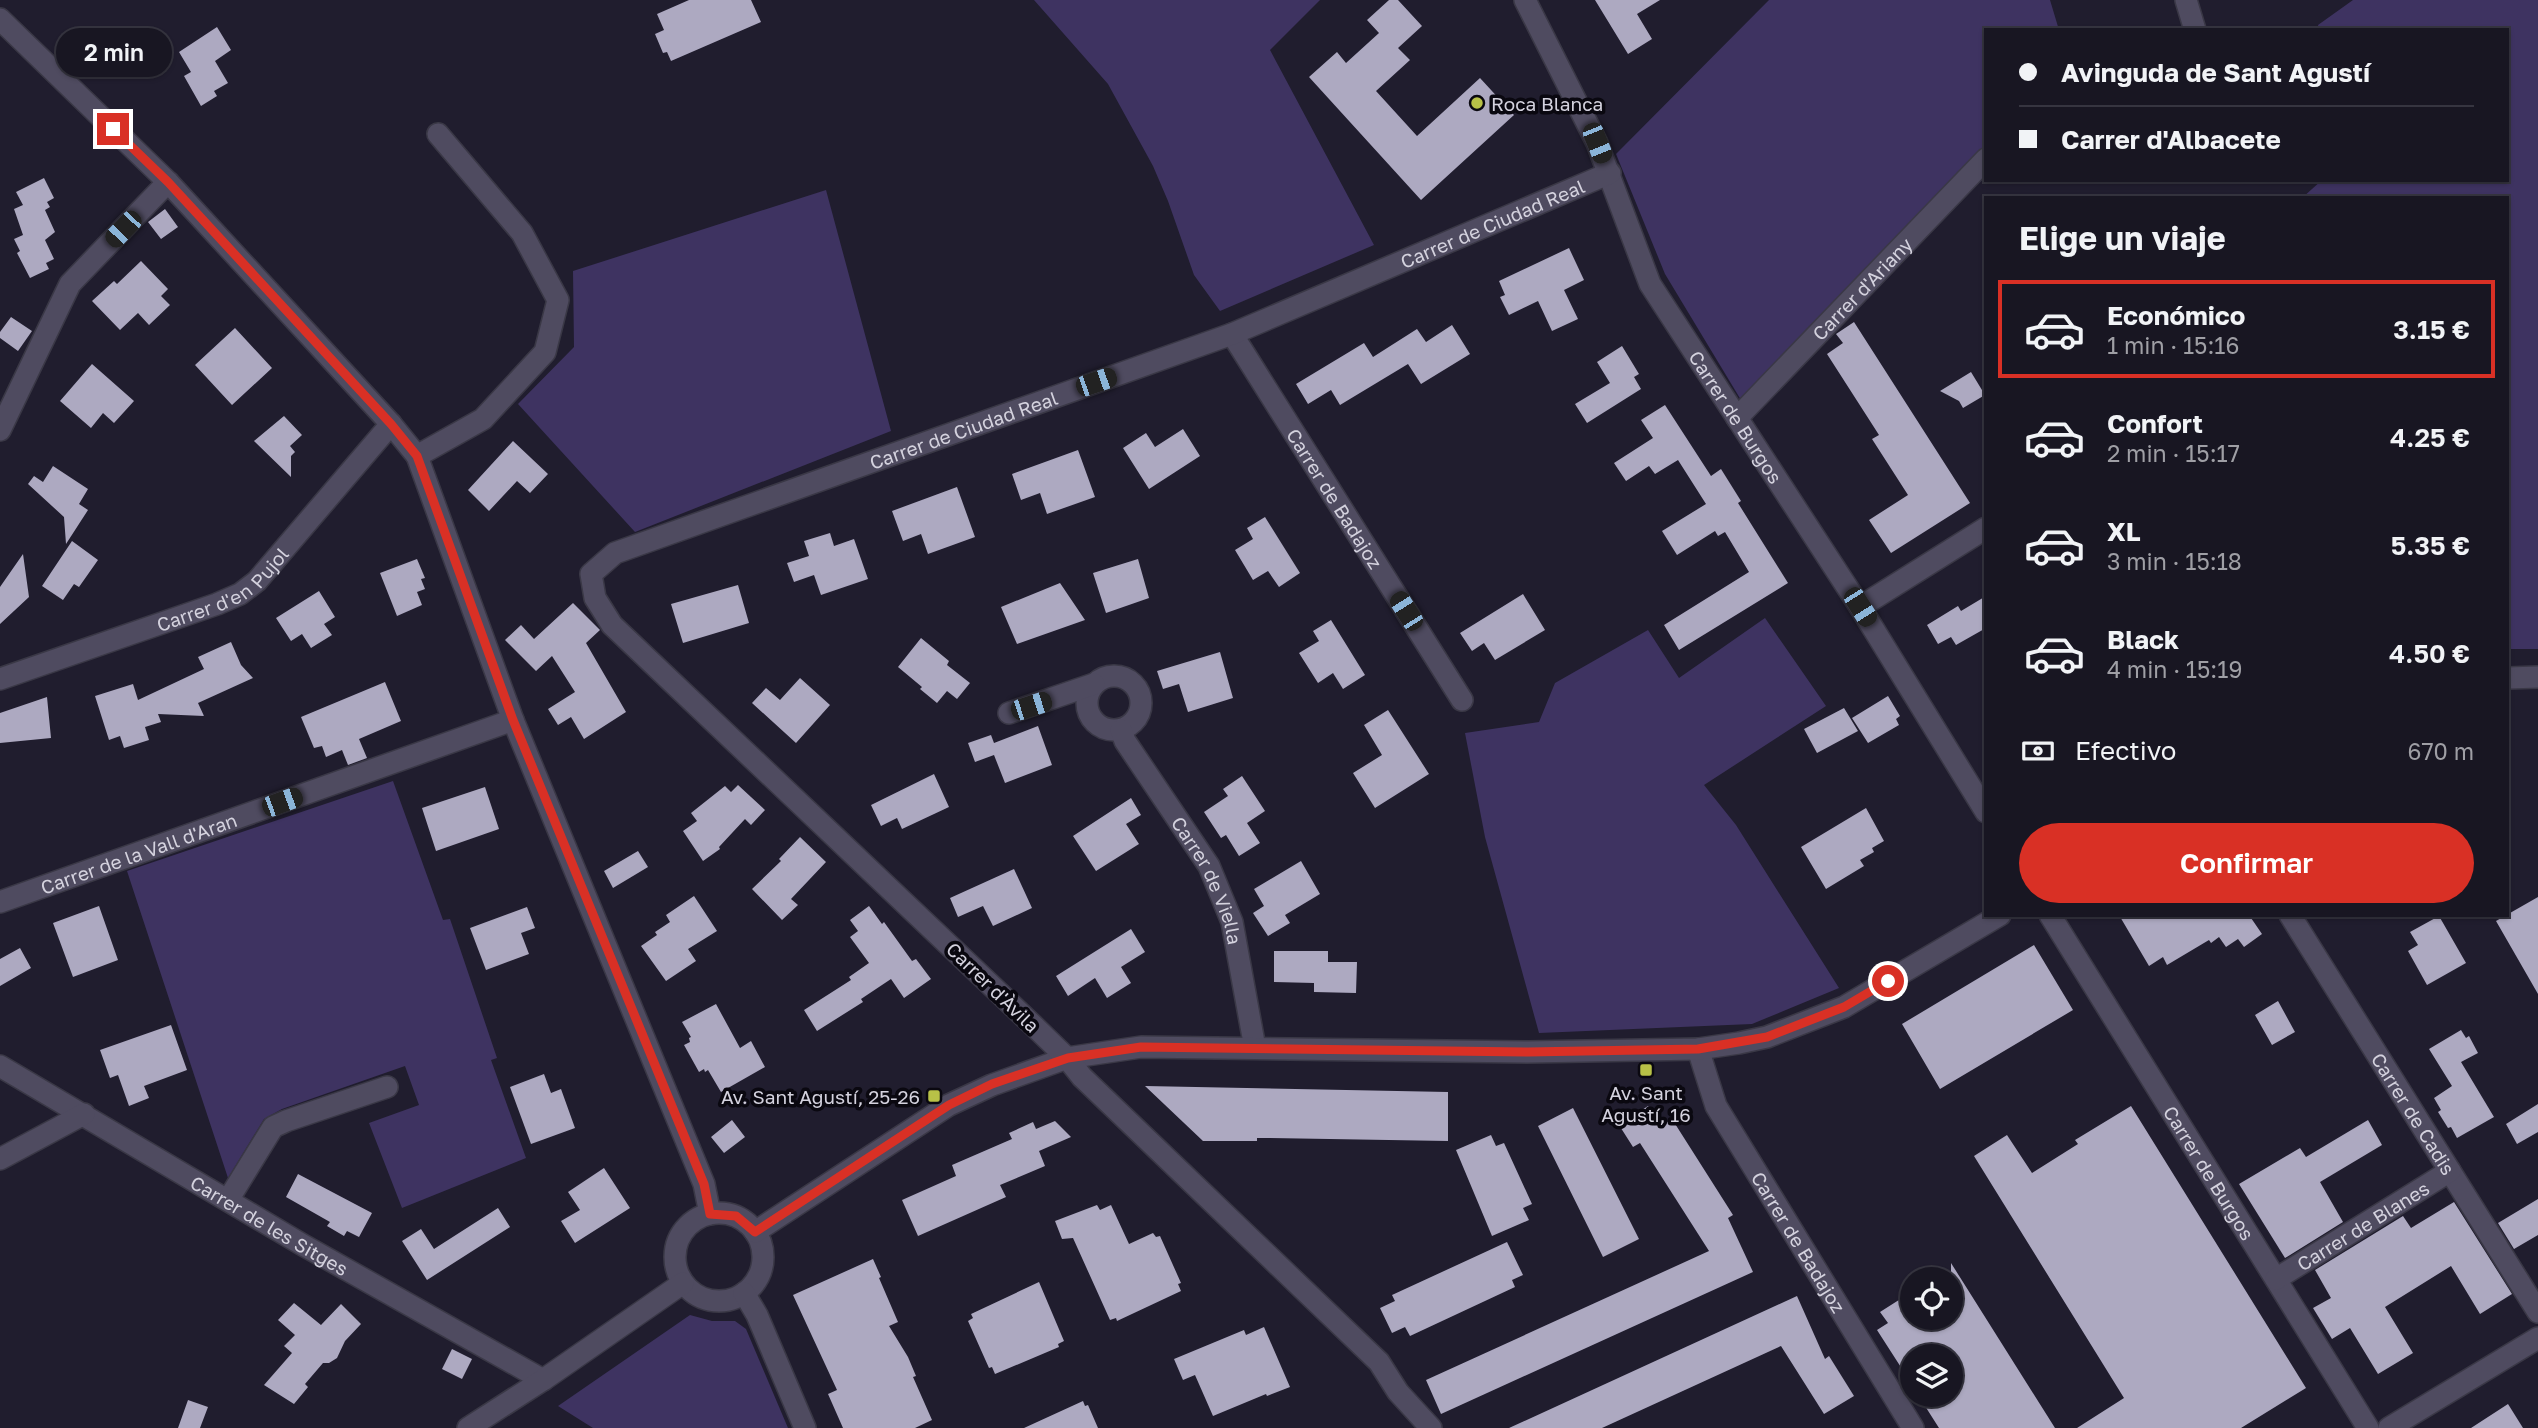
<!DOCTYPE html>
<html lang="es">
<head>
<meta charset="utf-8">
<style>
	:root { --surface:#181622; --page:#25232f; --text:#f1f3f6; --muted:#9f9fa5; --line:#363540; --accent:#d93025 }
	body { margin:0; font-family:"Golos Text",sans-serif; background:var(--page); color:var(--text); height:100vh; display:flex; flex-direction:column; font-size:26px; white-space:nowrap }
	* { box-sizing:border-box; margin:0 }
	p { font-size:23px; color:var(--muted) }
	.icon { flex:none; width:38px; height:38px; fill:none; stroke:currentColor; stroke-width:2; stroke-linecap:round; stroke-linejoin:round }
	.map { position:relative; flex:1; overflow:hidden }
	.drawer { position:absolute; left:1984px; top:196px; width:525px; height:721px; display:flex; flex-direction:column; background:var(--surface); border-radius:0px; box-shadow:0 2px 5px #0004,0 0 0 2px var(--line) }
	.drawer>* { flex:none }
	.guide { position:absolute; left:1984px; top:28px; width:525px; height:154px; border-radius:0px; box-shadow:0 2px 5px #0004,0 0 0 2px var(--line); display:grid; align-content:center; height:154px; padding:0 35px; background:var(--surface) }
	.controls { position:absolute; left:1900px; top:1267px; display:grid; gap:14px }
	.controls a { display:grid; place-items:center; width:63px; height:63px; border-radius:50%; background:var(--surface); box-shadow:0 2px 5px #0004,0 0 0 2px var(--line); font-size:35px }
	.end { position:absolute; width:32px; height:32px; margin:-16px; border:9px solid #d93025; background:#fff; box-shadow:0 0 0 4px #fff }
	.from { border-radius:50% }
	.bubble { position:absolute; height:49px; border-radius:24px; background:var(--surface); box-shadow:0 2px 5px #0004,0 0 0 2px var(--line); font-size:23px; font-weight:600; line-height:49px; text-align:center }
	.car { position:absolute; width:21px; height:42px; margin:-21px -10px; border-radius:9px; box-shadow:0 0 5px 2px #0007; background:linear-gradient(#222 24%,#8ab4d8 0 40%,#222 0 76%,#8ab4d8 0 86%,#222 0) }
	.guide b { display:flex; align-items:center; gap:24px; height:66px; font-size:26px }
	.guide b+b { border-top:2px solid var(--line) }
	.guide i { width:18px; height:18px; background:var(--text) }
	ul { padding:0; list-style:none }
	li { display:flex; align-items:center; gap:21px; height:98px; margin:0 14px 10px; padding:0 21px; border:4px solid transparent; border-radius:0px }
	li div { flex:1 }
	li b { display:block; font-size:26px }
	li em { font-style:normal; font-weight:600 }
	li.on { border-color:var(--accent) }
	li>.icon { width:63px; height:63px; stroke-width:1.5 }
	h2 { padding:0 35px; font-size:32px; line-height:84px }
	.pay { display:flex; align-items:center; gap:18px; height:77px; padding:0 35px; font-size:26px }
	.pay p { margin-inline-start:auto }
	.primary-button { display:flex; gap:14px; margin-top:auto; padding:14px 35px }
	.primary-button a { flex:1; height:80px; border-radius:42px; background:var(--accent); color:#fff; font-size:28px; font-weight:600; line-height:80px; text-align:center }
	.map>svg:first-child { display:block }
</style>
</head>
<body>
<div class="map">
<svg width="2538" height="1428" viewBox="0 0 2538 1428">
	<rect width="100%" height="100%" fill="#201d2e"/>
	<path fill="#3e3361" d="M1034,0H1320L1270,50L1374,245L1220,311L1194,275L1168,201L1153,166L1108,84Z
		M1769,0H2050L2059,30H1986V153L1741,400L1665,274L1616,154Z
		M2353,0H2538V649H2508V198H2302L2322,180H2508V30H2319L2318,25Z
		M826,190L891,431L635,532L518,404L574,347L573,271Z
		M1765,618L1826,706L1704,785L1736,825L1839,988L1752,1024L1539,1033L1485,837L1465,733L1539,722L1555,683L1648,630L1679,678Z
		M393,781L443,920L450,919L497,1058L491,1060L526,1158L402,1208L369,1123L419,1105L405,1066L282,1109L264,1119L228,1178L127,871Z
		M690,1315L712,1321H735L746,1329L788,1428H593L558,1406Z"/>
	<path fill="#ada9c1" d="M689,0H751L761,22L671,61L667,52L663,53L655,34L664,30L657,14Z
		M1389,0H1398L1422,26L1398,48L1410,60L1376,91L1417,136L1480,78L1514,115L1421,200L1309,77L1337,52L1346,63L1379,33L1367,20Z
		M1595,0H1660L1637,14L1652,39L1628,54Z
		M217,27L231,50L215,61L228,83L214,91L217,96L201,106L184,76L191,72L179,52Z
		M44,178L54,198L47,202L50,207L45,210L55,232L45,240L54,259L46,263L49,269L30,278L17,253L20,251L14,239L23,235L14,209L23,205L16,192Z
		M165,209L178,227L161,239L148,222Z
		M1569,248L1584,280L1564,290L1578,319L1552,331L1538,301L1509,315L1500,297L1505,295L1499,281Z
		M141,261L168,289L161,296L170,305L149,325L138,313L120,330L92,301L114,281L117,284Z
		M11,317L32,331L18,351L0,338V332Z
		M1854,322L1970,503L1891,553L1869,520L1908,495L1872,439L1879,435L1827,354L1843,343L1836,334Z
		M1452,325L1470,354L1421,384L1408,364L1340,405L1331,390L1308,404L1296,384L1364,343L1373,357L1417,329L1426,342Z
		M235,328L272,368L232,405L195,365Z
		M1622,346L1639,374L1634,377L1641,389L1587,423L1575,404L1610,383L1597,362Z
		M92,364L134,401L114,423L103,413L91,428L60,401Z
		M1971,372L1985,395L1963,408L1959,401L1940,391Z
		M1665,405L1711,476L1721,469L1741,501L1738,503L1788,583L1679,650L1664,625L1749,572L1725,532L1718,536L1715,531L1677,555L1662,531L1706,504L1678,460L1655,474L1649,466L1626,481L1614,463L1653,438L1641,420Z
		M284,416L302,435L290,446L295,452L291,456V477L254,441Z
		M1183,429L1200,456L1149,489L1123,448L1146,433L1155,447Z
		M513,441L548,474L530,493L517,481L489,511L468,490Z
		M1078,450L1095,497L1047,514L1040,493L1021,500L1012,474Z
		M53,466L88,489L79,504L88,510L66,544L64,517L28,484L34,476L43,482Z
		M957,487L975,537L928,554L921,534L903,541L892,511Z
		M1265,517L1300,573L1279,587L1268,571L1253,580L1235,550L1253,539L1247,528Z
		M830,533L834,546L854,539L868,579L821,595L814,575L794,582L787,563L809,556L804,541Z
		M72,541L98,560L79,587L74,584L63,600L42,586Z
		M23,554L29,597L0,624V587Z
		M417,559L425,578L421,579L425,589L417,592L422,605L397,616L380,573Z
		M1138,559L1149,598L1106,613L1093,573Z
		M1060,583L1085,620L1017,644L1001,607Z
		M738,585L749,623L683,643L671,604Z
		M319,591L335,617L324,624L332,635L311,648L302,634L291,641L276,618Z
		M1523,594L1545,630L1495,660L1484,643L1472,651L1460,633Z
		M1986,596V628L1956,645L1951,637L1938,644L1927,625L1958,606L1961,611Z
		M573,603L600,630L586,643L626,712L584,739L571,717L558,725L548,709L575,692L552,656L536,671L505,640L521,625L534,639Z
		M1331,620L1365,675L1343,689L1333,673L1318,683L1299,653L1319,641L1313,631Z
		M921,638L949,661L947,665L970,683L957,699L947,691L937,703L920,689L922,687L898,667Z
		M231,642L241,665L253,678L198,703L204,716L158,714L161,722L145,727L149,740L124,748L120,736L109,740L95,696L133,684L138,700L204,669L198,657Z
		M1220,652L1233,698L1188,712L1179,684L1163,689L1157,671Z
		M800,678L830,705L796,743L752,703L766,688L780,700Z
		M385,682L401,721L359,739L367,758L348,765L342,750L326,757L322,746L314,748L301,717Z
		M1888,696L1900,716L1896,719L1899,725L1868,743L1852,718Z
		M47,697L51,738L0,743V713Z
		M1844,708L1858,731L1817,753L1804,729Z
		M1388,710L1429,774L1375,808L1353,773L1382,755L1364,725Z
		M1038,726L1052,765L1005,783L994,755L975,762L968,743L991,735L994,743Z
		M934,774L949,807L902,829L897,818L881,826L871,805Z
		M1242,776L1265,811L1247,823L1260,843L1239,856L1226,835L1221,838L1204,812L1228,796L1223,789Z
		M738,785L765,810L751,825L745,819L719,847L720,849L703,861L683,831L697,821L691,813L725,786L731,792Z
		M485,787L499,829L436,851L422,808Z
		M1131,798L1141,815L1126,824L1139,844L1096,871L1073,836Z
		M1866,808L1884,841L1872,848L1874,852L1860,860L1864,866L1826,889L1801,847Z
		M800,837L826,862L791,899L798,905L782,920L752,889L781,861L779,859Z
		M638,851L648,867L613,888L604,871Z
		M1301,861L1320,894L1285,915L1290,923L1268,936L1253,913L1264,906L1254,889Z
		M1014,869L1032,908L993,926L983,906L958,917L950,898Z
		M694,896L717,931L688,949L696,961L666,981L641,946L657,935L655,932L670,922L666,915Z
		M2538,897V994L2496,921Z
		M99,906L118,960L73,977L53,923Z
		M869,906L882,924L884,922L912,961L916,959L931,979L904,998L891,979L861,999L863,1002L817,1031L804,1010L851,980L849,977L869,963L850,937L858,931L850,920Z
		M527,907L535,928L521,933L529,954L486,970L470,928Z
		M2119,915H2249L2262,934L2244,947L2238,939L2226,947L2219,937L2211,943L2209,940L2167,965L2163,957L2149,966Z
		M2439,916L2466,963L2427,985L2408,951L2418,945L2410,932Z
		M1131,929L1145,952L1121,967L1131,983L1107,998L1095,978L1068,996L1056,976Z
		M2034,945L2073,1010L1940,1089L1902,1024Z
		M20,948L31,968L0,986V959Z
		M1274,951H1328V962H1357L1356,993L1314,992V983L1274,982Z
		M2278,1001L2295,1032L2272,1045L2255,1015Z
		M716,1004L740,1048L751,1041L765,1067L721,1092L708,1070L705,1072L704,1069L699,1072L684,1045L690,1042L689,1038L691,1037L682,1022Z
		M171,1025L187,1070L144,1086L149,1098L129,1106L118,1075L110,1078L100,1050Z
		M2461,1030L2466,1038L2469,1036L2478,1053L2461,1062L2494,1117L2457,1138L2451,1127L2448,1128L2438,1112L2441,1110L2434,1098L2452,1086L2429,1049Z
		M544,1074L551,1093L561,1089L575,1128L531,1144L510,1087Z
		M1145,1086L1448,1092V1141L1270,1138H1257V1141H1203Z
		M2538,1104V1132L2517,1144L2506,1124Z
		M1648,1106L1661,1126L1672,1119L1733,1215L1728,1218L1753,1272L1441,1414L1426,1380L1709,1251L1640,1143L1633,1147L1619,1125Z
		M2131,1106L2306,1388L2241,1428H2077L2124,1398L1974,1156L2007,1135L2032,1173L2078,1144L2075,1140Z
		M1573,1108L1639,1239L1603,1257L1538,1126Z
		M732,1120L745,1137L724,1153L711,1137Z
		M2368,1120L2382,1145L2320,1182L2343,1222L2285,1258L2239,1184L2300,1148L2306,1157Z
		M1055,1121L1071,1137L1039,1151L1045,1166L1000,1185L1006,1197L918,1236L902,1200L956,1176L952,1165L1012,1139L1009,1133L1033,1122L1036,1129Z
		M1491,1135L1496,1146L1504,1143L1532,1204L1523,1208L1529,1220L1492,1236L1456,1150Z
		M604,1168L630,1208L575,1243L561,1221L580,1210L568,1192Z
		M298,1174L372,1213L359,1237L347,1231L344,1236L327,1226L330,1222L286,1197Z
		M2538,1199V1235L2514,1249L2498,1223Z
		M2454,1202L2512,1294L2480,1314L2451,1266L2385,1307L2413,1353L2378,1374L2350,1328L2332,1339L2313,1308L2331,1298L2315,1270L2403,1216L2411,1228Z
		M1097,1205L1100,1210L1111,1205L1129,1244L1153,1233L1156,1237L1160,1236L1181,1283L1178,1284L1181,1291L1117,1321L1116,1318L1110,1320L1073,1238L1062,1239L1055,1221Z
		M498,1208L510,1227L427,1280L402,1241L421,1229L434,1249Z
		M1507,1242L1523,1275L1512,1280L1515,1287L1410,1336L1405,1327L1392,1333L1380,1308L1395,1301L1392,1295Z
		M873,1259L881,1277L879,1278L898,1322L889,1326L908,1357L916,1376L913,1377L932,1420L915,1428H843L828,1394L837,1390L793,1295Z
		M1951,1263L2055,1428H1939L1918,1395H1951V1356H1913V1386L1877,1330L1888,1323L1880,1312L1913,1291V1318H1951Z
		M1039,1282L1064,1341L1058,1344L1059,1347L995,1374L992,1367L989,1368L968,1321L973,1318L971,1314Z
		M1797,1296L1825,1359L1829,1356L1854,1396L1824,1414L1781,1346L1602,1428H1509Z
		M294,1303L321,1325L341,1304L361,1324L345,1341L337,1358L329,1363H323L305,1384L308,1387L294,1404L264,1385L292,1353L284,1346L295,1335L278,1320Z
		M1264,1327L1290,1387L1267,1396L1266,1394L1213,1416L1195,1375L1183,1380L1174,1359L1244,1330L1246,1335Z
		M452,1349L472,1359L462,1379L442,1369Z
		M188,1400L208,1407L200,1428H178Z
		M1083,1401L1085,1406L1088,1405L1098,1428H1024Z
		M2508,1404L2523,1428H2471Z"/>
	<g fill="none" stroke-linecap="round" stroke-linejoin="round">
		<defs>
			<g id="minor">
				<path id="s1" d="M1525,0L1597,143L1650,284L1860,607L1986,812"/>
				<path d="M2186,0L2195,30"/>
				<path d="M0,19L168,182L391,424L417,456L513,720L704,1184L710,1214"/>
				<path id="s2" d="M1232,334L1462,700"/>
				<path id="s3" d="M1737,418L1986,159"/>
				<path d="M0,430L70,284L168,182"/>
				<path d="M417,456L483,419L545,352L558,300L522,233L438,134"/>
				<path d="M1860,607L1986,528"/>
				<circle cx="1114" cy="703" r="27"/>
				<path d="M2508,678L2538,677"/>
				<path id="s4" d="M0,679L217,604L240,594L257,581L391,424"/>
				<path d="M1009,713L1094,684"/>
				<path id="s5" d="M1121,730L1125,741L1209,866L1232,922L1255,1048"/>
				<path id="s6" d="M0,902L513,720"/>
				<path id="s7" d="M2050,915L2368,1428"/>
				<path id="s8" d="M2290,915L2538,1312"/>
				<path id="s9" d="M1698,1049L1716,1106L1913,1428"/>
				<path id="s10" d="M0,1066L303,1245L543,1380"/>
				<path d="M0,1159L84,1114"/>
				<path d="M228,1200L273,1127L286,1121L387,1087"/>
				<circle cx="719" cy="1257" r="44"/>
				<path d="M755,1232L949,1105L992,1085L1067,1058L1141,1047L1528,1052L1698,1049L1739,1043L1767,1037L1844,1007L2000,915"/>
				<path id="s11" d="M2276,1279L2450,1171"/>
				<path d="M744,1293L757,1315L805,1428"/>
				<path d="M468,1428L543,1380L683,1283"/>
				<path id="s12" d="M1431,1428L1398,1392L1379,1362L1082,1077L1067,1058L1035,1027L612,625L595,598L591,574L615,553L1232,334L1610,173"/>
				<path d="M2389,1428L2538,1338"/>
			</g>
		</defs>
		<use href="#minor" stroke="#3a3846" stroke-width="24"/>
		<use href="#minor" stroke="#4f4b60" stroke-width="21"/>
	</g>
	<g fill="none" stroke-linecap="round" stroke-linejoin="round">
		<path stroke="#d93025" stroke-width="9" d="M113,129L168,182L391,424L417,456L513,720L704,1184L710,1214L736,1216L755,1232L949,1105L992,1084L1068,1058L1141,1047L1528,1052L1698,1049L1767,1037L1844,1007L1888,981"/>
	</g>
	<g fill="#b8c147" stroke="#0a0810" stroke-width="2.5">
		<circle cx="1477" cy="103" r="7"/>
		<rect x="1639" y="1063" width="14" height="14" rx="3.5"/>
		<rect x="927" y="1089" width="14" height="14" rx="3.5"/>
	</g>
	<g text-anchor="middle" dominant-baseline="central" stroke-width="7" stroke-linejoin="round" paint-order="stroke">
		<g font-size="19" fill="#d4d2de" stroke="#0a0810" text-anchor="start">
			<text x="1491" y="103">Roca Blanca</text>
			<text x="1646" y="1092" text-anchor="middle">Av. Sant<tspan x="1646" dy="22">Agustí, 16</tspan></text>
			<text x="920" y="1096" text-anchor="end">Av. Sant Agustí, 25-26</text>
		</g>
		<g font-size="19" fill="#d4d2de" stroke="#0a0810">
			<text stroke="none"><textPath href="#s12" startOffset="2174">Carrer de Ciudad Real</textPath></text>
			<text stroke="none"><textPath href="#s3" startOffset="180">Carrer d'Ariany</textPath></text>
			<text stroke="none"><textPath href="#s1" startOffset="469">Carrer de Burgos</textPath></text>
			<text stroke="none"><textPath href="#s12" startOffset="1606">Carrer de Ciudad Real</textPath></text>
			<text stroke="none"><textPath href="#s2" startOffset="194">Carrer de Badajoz</textPath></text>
			<text stroke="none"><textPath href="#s4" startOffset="242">Carrer d'en Pujol</textPath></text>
			<text stroke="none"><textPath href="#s6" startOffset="147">Carrer de la Vall d'Aran</textPath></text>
			<text stroke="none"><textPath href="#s5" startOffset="175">Carrer de Viella</textPath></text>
			<text transform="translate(993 987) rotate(44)">Carrer d'Àvila</text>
			<text stroke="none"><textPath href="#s8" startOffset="234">Carrer de Cadis</textPath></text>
			<text stroke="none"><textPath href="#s7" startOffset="303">Carrer de Burgos</textPath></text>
			<text stroke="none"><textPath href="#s10" startOffset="313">Carrer de les Sitges</textPath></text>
			<text stroke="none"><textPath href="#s11" startOffset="102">Carrer de Blanes</textPath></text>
			<text stroke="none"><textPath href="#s9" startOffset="219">Carrer de Badajoz</textPath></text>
		</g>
	</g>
</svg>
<div class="controls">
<a><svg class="icon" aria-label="locate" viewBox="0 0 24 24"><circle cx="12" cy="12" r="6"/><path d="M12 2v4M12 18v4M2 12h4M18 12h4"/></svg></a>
<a><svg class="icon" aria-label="layers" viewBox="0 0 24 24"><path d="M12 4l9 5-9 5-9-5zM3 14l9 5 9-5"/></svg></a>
</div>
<i class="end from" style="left:1888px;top:981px"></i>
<i class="end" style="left:113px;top:129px"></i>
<div class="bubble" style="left:56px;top:28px;width:116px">2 min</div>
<i class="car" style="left:1597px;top:143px;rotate:158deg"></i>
<i class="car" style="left:123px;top:229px;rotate:224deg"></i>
<i class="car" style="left:1096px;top:382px;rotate:71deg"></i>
<i class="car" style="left:1860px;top:607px;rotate:148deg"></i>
<i class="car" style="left:1406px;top:611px;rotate:328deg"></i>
<i class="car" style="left:1031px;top:706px;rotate:72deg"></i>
<i class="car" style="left:282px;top:802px;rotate:70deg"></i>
<div class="guide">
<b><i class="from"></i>Avinguda de Sant Agustí</b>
<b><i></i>Carrer d'Albacete</b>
</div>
<section class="drawer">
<h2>Elige un viaje</h2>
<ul>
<li class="on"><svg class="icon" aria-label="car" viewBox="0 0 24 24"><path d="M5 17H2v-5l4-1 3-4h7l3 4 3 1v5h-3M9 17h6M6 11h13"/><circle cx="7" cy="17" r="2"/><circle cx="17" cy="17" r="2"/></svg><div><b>Económico</b><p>1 min · 15:16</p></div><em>3.15 €</em></li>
<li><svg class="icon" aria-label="car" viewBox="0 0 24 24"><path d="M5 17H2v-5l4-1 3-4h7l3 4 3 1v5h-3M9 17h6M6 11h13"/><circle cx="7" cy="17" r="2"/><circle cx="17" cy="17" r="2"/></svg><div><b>Confort</b><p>2 min · 15:17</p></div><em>4.25 €</em></li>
<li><svg class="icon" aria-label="car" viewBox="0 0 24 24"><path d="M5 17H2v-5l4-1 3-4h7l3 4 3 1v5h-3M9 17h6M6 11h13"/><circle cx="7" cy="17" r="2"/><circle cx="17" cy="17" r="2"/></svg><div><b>XL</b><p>3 min · 15:18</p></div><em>5.35 €</em></li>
<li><svg class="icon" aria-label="car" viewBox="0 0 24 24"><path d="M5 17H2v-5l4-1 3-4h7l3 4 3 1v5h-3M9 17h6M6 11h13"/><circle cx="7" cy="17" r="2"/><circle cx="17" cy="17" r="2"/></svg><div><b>Black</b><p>4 min · 15:19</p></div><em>4.50 €</em></li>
</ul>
<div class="pay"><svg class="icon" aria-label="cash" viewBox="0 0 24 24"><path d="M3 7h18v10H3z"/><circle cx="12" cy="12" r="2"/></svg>Efectivo<p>670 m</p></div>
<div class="primary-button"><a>Confirmar</a></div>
</section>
</div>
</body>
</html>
